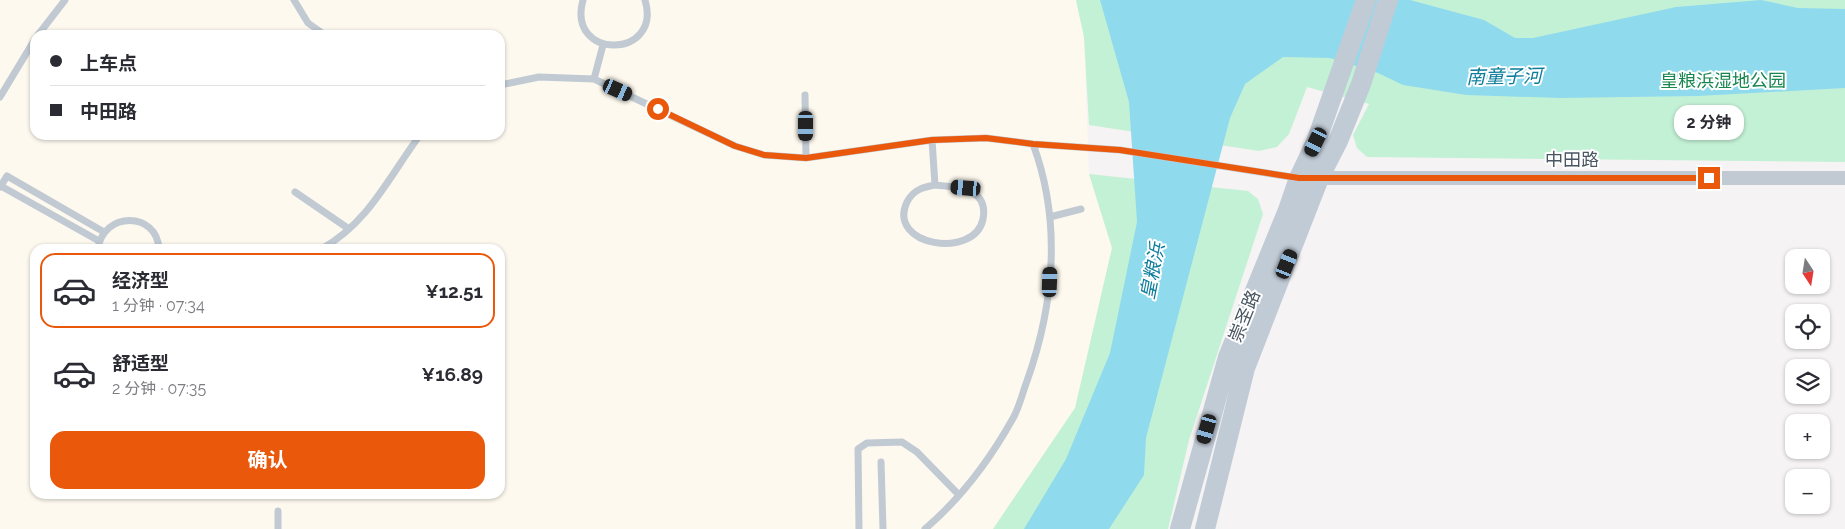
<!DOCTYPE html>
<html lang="zh">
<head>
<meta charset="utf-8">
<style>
	:root { --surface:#fff; --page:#f2f2f3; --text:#2b2b33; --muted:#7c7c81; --line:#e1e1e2; --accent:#ea580c }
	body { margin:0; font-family:Raleway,"Noto Sans SC",sans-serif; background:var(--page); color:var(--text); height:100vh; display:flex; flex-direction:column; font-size:19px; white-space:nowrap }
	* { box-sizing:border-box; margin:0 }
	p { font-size:16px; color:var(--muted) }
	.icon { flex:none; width:28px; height:28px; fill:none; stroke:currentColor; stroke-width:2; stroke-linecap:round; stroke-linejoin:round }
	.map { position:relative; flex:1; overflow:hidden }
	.side { position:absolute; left:30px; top:244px; width:475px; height:255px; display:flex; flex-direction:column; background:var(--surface); border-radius:15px; box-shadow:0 1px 4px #0004 }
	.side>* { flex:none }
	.hud { position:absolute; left:30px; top:30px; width:475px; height:110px; border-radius:15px; box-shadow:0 1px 4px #0004; display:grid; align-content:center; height:110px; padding:0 20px; background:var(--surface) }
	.needle { width:32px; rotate:168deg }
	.buttons { position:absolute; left:1785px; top:249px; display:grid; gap:10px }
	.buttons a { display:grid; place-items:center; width:45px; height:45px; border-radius:10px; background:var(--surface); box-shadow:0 1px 4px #0004; font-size:25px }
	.end { position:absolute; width:22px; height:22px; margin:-11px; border:6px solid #ea580c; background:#fff; box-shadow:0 0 0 2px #fff }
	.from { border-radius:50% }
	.bubble { position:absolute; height:35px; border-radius:15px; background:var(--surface); box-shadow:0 1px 4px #0004; font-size:16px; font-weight:700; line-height:35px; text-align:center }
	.car { position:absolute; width:15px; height:30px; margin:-15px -8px; border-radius:6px; box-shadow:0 0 4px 1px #0007; background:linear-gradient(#222 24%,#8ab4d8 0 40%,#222 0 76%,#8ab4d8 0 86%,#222 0) }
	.hud b { display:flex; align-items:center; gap:18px; height:48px; font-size:19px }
	.hud b+b { border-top:1px solid var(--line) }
	.hud i { width:12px; height:12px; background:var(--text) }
	ul { padding:9px 0 0; list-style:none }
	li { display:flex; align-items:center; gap:15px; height:75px; margin:0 10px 8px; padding:0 10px; border:2px solid transparent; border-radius:15px }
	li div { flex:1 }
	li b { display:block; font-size:19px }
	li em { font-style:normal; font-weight:700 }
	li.on { border-color:var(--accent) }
	li>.icon { width:45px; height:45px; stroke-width:1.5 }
	.primary-button { display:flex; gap:10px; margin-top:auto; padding:10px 20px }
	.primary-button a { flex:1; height:58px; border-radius:15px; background:var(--accent); color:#fff; font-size:20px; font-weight:700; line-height:58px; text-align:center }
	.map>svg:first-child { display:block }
</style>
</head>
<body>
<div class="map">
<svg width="1845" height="529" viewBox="0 0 1845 529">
	<rect width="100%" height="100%" fill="#f5f3f3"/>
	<path fill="#fdf9ef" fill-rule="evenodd" d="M0,0H1076L1084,37L1089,174L1112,248L1075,408L993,529H0ZM35,35H500V135H35ZM35,249H500V494H35Z"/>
	<path fill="#c3f1d5" d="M1076,0H1845V162L1367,157L1357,148L1353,135L1369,104L1307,87L1289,134L1277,147L1259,151L1089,125L1084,37Z
		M1089,174L1248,191L1258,199L1263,214L1189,440L1168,529H993L1075,408L1112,248Z"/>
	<path fill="#90daee" d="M1100,0H1410L1484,20L1515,38H1533L1676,7L1761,0L1798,8L1845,9V88L1698,96L1560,98L1466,95L1403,85L1378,73L1330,58L1283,57L1245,84L1230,118L1146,438L1144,475L1109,529H1024L1066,459L1110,353L1137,222L1129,102Z"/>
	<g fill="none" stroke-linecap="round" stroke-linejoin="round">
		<path stroke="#c1cad2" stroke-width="7" d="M294,0L308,23L325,35
			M583,0C566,61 663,59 645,0
			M38,35L65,0
			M594,79L603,45
			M500,85L539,77L594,79L735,146L764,155L806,158L932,140L986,138L1033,144L1120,150L1298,178
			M805,95L806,158
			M0,97L35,39
			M932,140L935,185
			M935,185C956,187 989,187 983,219C975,260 886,246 907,202C913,190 923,187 935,185Z
			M1,186L99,241
			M0,187L7,176L104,232
			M295,192L349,229
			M1050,217L1081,209
			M98,249C103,211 157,211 159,249
			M321,249C368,224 390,175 420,135
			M881,462L883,529
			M278,529V511
			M859,529L858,449L867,443L902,442L917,452L959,495
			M925,529C960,499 989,461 1012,420C1019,409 1022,394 1027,381C1054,305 1062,222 1033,144"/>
		<path stroke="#c1cad2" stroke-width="14" d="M1313,178H1845"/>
		<path stroke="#c1cbd6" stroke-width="20" d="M1180,529L1228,357L1288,210L1299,178L1316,142L1366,0
			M1205,529L1245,368L1319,178L1338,141L1361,84L1388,0"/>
	</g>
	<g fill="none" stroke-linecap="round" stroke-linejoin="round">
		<path stroke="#ea580c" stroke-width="6" d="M658,109L735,146L764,155L806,158L932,140L986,138L1033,144L1120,150L1299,178H1709"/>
	</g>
	<g text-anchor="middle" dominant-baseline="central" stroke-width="4" stroke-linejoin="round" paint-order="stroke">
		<g font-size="18" fill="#17864f" stroke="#fff">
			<text x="1723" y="80">皇粮浜湿地公园</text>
		</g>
		<g font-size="18" fill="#4a5661" stroke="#fff">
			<text x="1572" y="159">中田路</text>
			<text transform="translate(1244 316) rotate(-68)">崇圣路</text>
		</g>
		<g font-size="19" font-style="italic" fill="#0c7c9b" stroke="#fff">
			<text transform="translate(1504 76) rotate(-1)">南童子河</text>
			<text transform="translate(1152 271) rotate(-79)">皇粮浜</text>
		</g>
	</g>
</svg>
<div class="buttons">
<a><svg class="needle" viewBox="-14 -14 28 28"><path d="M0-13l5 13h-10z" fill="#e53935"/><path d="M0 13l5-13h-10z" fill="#7c7c81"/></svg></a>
<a><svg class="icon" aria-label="locate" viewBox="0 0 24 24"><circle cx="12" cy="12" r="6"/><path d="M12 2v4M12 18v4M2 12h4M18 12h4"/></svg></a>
<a><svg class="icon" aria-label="layers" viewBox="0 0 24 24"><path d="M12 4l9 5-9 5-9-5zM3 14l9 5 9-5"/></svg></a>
<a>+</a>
<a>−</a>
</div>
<i class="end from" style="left:658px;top:109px"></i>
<i class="end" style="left:1709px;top:178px"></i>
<div class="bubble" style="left:1674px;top:105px;width:70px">2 分钟</div>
<i class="car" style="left:618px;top:90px;rotate:114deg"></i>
<i class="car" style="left:806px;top:126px;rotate:180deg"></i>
<i class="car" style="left:1316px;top:142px;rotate:206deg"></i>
<i class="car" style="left:966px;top:188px;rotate:275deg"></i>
<i class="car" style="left:1287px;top:264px;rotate:22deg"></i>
<i class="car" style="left:1050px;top:282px;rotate:2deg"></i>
<i class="car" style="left:1207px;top:429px;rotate:196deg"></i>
<div class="hud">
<b><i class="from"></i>上车点</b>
<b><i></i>中田路</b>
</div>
<section class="side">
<ul>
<li class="on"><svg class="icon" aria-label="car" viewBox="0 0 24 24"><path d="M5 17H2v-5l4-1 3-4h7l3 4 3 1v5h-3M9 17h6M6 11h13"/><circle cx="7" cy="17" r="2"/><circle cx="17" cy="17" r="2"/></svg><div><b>经济型</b><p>1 分钟 · 07:34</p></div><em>¥12.51</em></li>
<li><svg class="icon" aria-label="car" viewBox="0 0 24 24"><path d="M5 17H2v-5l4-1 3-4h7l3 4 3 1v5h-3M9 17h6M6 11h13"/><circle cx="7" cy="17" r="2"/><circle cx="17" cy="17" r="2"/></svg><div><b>舒适型</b><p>2 分钟 · 07:35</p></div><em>¥16.89</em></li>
</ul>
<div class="primary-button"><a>确认</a></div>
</section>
</div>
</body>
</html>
